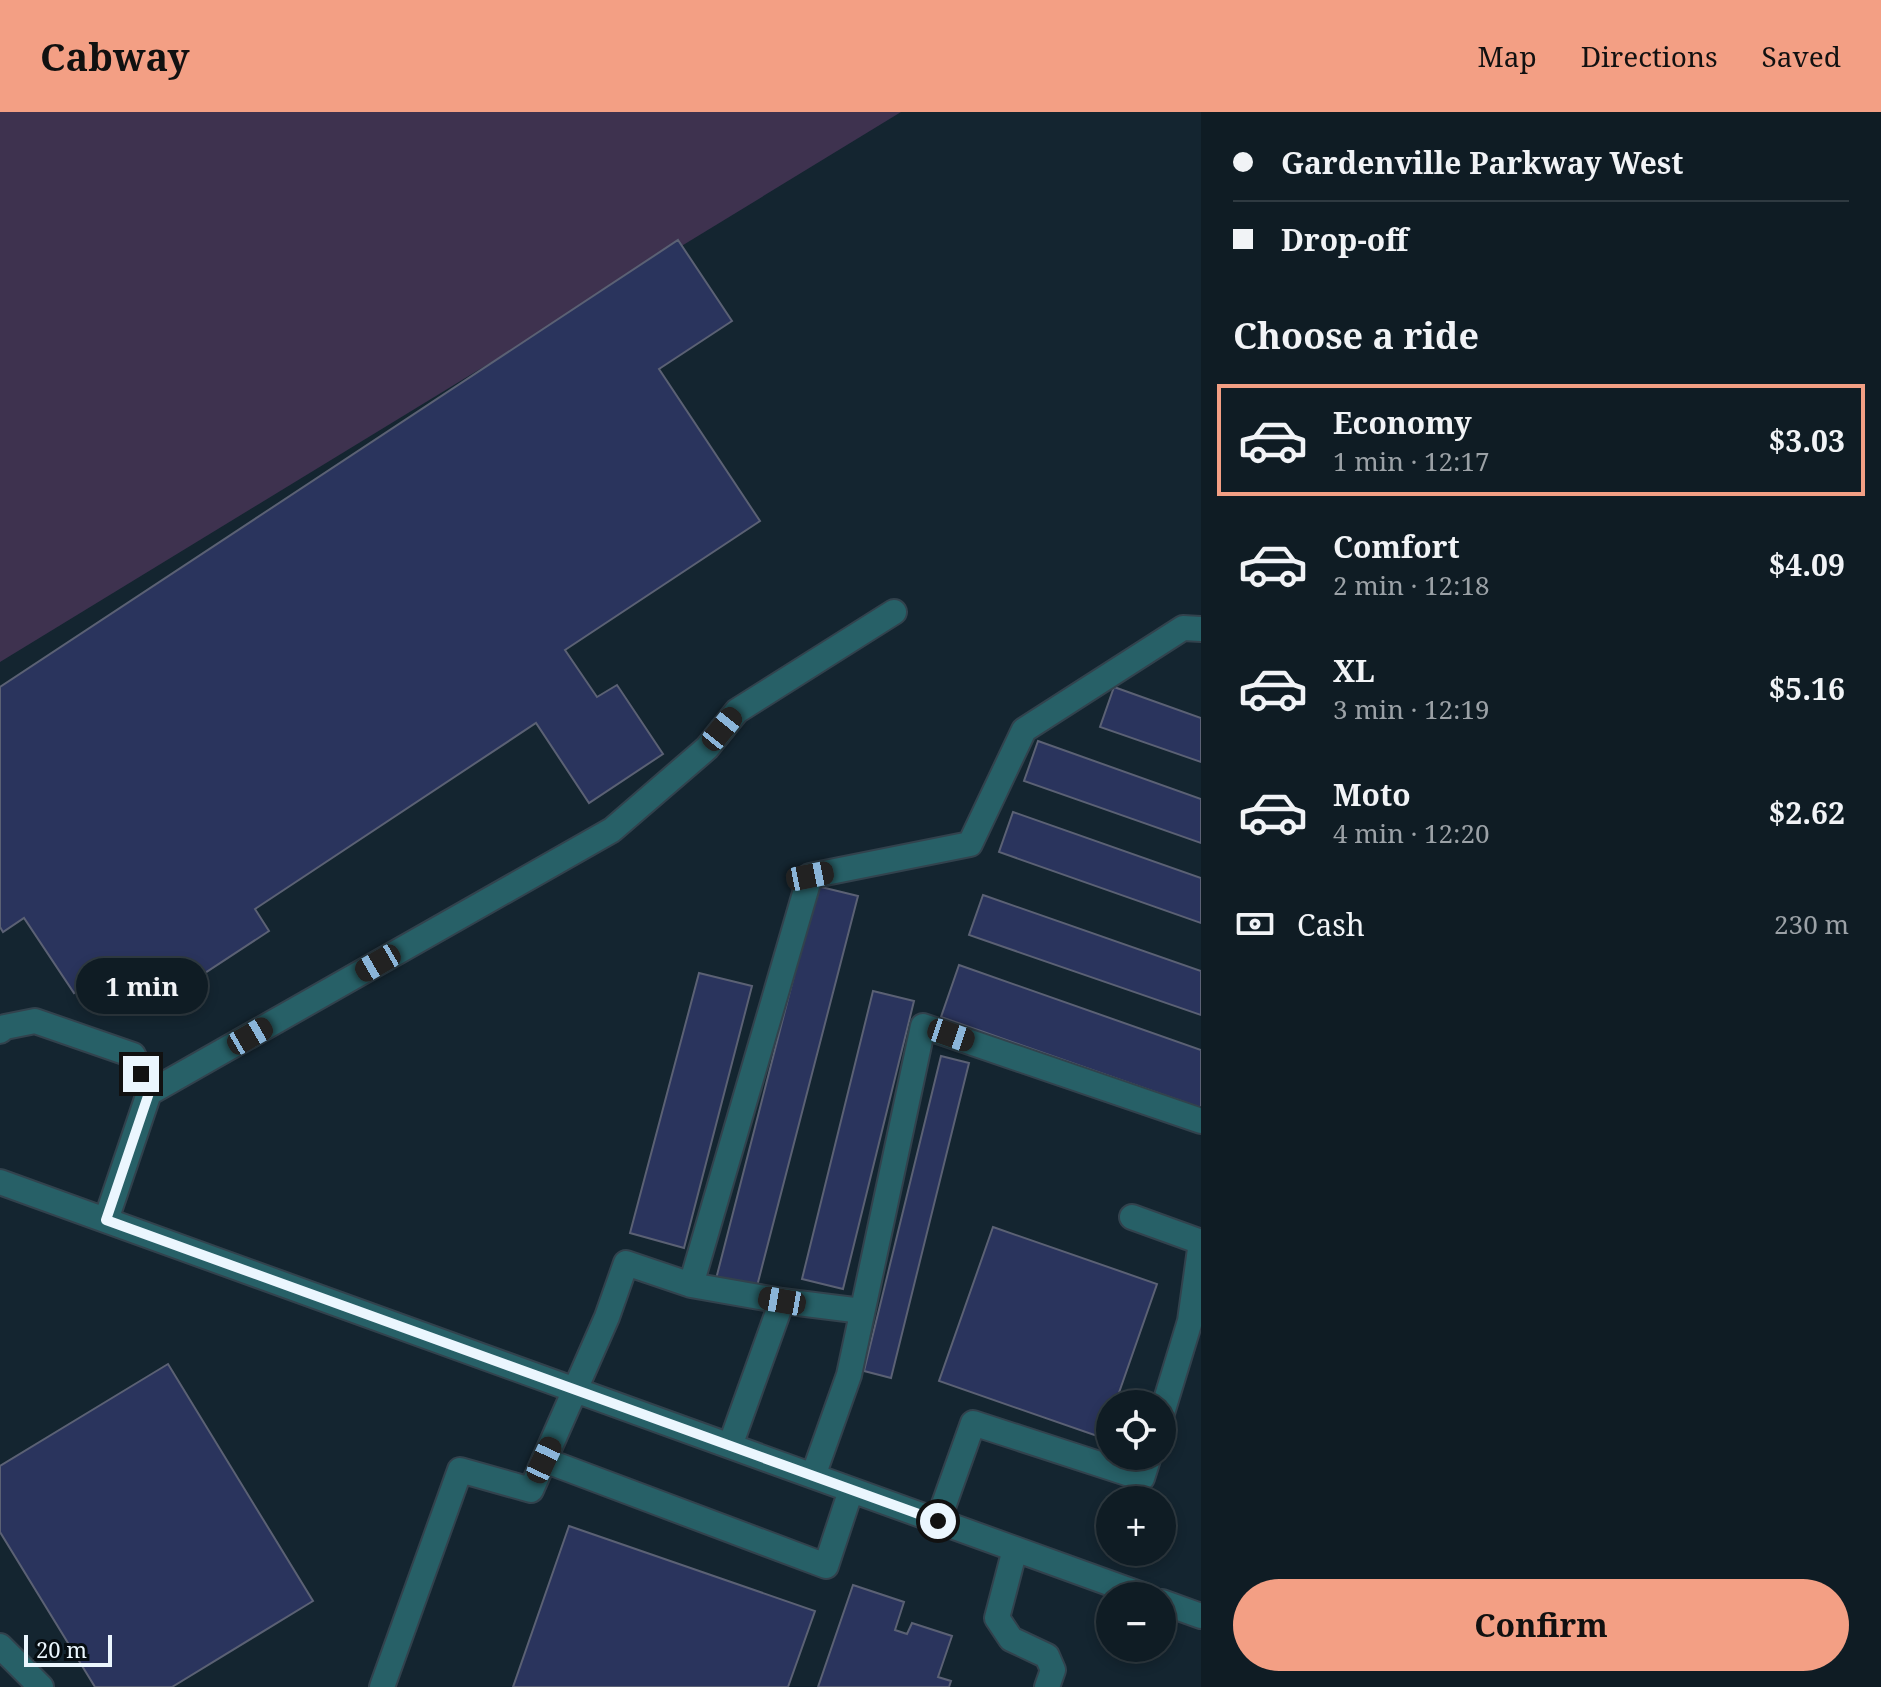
<!DOCTYPE html>
<html lang="en">
<head>
<meta charset="utf-8">
<style>
	:root { --surface:#0f1c24; --page:#1d2931; --text:#f1f3f6; --muted:#9ba1a6; --line:#2f3a41; --accent:#f39f84 }
	body { margin:0; font-family:"Noto Serif",serif; background:var(--page); color:var(--text); height:100vh; display:flex; flex-direction:column; font-size:30px; white-space:nowrap }
	* { box-sizing:border-box; margin:0 }
	p { font-size:26px; color:var(--muted) }
	.icon { flex:none; width:44px; height:44px; fill:none; stroke:currentColor; stroke-width:2; stroke-linecap:round; stroke-linejoin:round }
	.map { position:relative; flex:1; overflow:hidden }
	.drawer { display:flex; flex-direction:column; background:var(--surface); width:680px }
	.drawer>* { flex:none }
	.top-card { display:grid; align-content:center; height:176px; padding:0 32px; background:var(--surface) }
	.tools { position:absolute; left:1096px; top:1278px; display:grid; gap:16px }
	.tools a { display:grid; place-items:center; width:80px; height:80px; border-radius:50%; background:var(--surface); box-shadow:0 4px 12px #0003,0 0 0 2px var(--line); font-size:40px }
	.scale { position:absolute; left:24px; bottom:20px; width:88px; box-sizing:border-box; padding-left:8px; border:4px solid #ebf6fe; border-top:0; font-size:22px; line-height:28px; white-space:nowrap; color:#ebf6fe; -webkit-text-stroke:6px #060d12; paint-order:stroke }
	.end { position:absolute; width:36px; height:36px; margin:-18px; border:10px solid #ebf6fe; background:#111; box-shadow:0 0 0 4px #111 }
	.from { border-radius:50% }
	.bubble { position:absolute; height:56px; border-radius:28px; background:var(--surface); box-shadow:0 4px 12px #0003,0 0 0 2px var(--line); font-size:26px; font-weight:700; line-height:56px; text-align:center }
	.car { position:absolute; width:24px; height:48px; margin:-24px -12px; border-radius:10px; box-shadow:0 0 6px 2px #0007; background:linear-gradient(#222 24%,#8ab4d8 0 40%,#222 0 76%,#8ab4d8 0 86%,#222 0) }
	.top-card b { display:flex; align-items:center; gap:28px; height:76px; font-size:30px }
	.top-card b+b { border-top:2px solid var(--line) }
	.top-card i { width:20px; height:20px; background:var(--text) }
	ul { padding:0; list-style:none }
	li { display:flex; align-items:center; gap:24px; height:112px; margin:0 16px 12px; padding:0 16px; border:4px solid transparent; border-radius:0px }
	li div { flex:1 }
	li b { display:block; font-size:30px }
	li em { font-style:normal; font-weight:700 }
	li.active { border-color:var(--accent) }
	li>.icon { width:72px; height:72px; stroke-width:1.5 }
	h2 { padding:0 32px; font-size:36px; line-height:96px }
	.pay { display:flex; align-items:center; gap:20px; height:88px; padding:0 32px; font-size:30px }
	.pay p { margin-inline-start:auto }
	.cta { display:flex; gap:16px; margin-top:auto; padding:16px 32px }
	.cta a { flex:1; height:92px; border-radius:48px; background:var(--accent); color:#111; font-size:32px; font-weight:700; line-height:92px; text-align:center }
	header { display:flex; align-items:center; gap:48px; box-sizing:border-box; height:112px; padding:0 40px; background:var(--accent); color:#111 }
	header strong { font-size:38px }
	nav { display:flex; gap:44px; margin-inline-start:auto; font-size:28px }
	main { display:flex; flex:1; min-height:0 }
	.map>svg:first-child { display:block }
</style>
</head>
<body>
<header>
<strong>Cabway</strong>
<nav><a>Map</a><a>Directions</a><a>Saved</a></nav>
</header>
<main>
<div class="map">
<svg width="1201" height="1575" viewBox="0 0 1201 1575">
	<rect width="100%" height="100%" fill="#142530"/>
	<path fill="#3e324f" d="M0,0H901L0,550Z"/>
	<path fill="#2a345d" stroke="#5b6174" stroke-width="2" d="M678,128L732,209L659,257L760,409L565,538L597,585L617,573L663,642L589,691L536,611L255,797L269,819L153,895L122,849L74,881L24,806L3,820L0,815V575Z
		M1114,575L1201,606V650L1100,615Z
		M1038,629L1201,687V731L1024,669Z
		M1013,700L1201,766V811L999,740Z
		M817,774L858,784L756,1178L716,1167Z
		M983,783L1201,859V903L969,823Z
		M959,853L1201,938V996L941,905Z
		M699,861L752,874L684,1136L630,1121Z
		M873,879L914,889L843,1177L802,1167Z
		M941,944L969,951L891,1266L864,1259Z
		M993,1115L1157,1172L1115,1292H1110V1306L1103,1326L939,1269Z
		M168,1252L313,1489L172,1575H95L0,1420V1354Z
		M569,1414L815,1499L788,1575H513Z
		M853,1473L904,1490L895,1518L907,1522L912,1511L952,1524L938,1565L951,1569L949,1575H818Z"/>
	<g fill="none" stroke-linecap="round" stroke-linejoin="round">
		<defs>
			<path id="minor" d="M0,919L5,915L35,909L133,943L149,981L106,1108
				M149,981L612,718L707,636L737,599L894,500
				M0,1070L1145,1484
				M1132,1105L1201,1130
				M862,1199L782,1189L691,1173L810,764L970,732L1024,618L1183,516L1201,517
				M1162,1301L1190,1209L1201,1130
				M730,1334L782,1189
				M544,1348L826,1454L851,1378
				M813,1364L849,1263L923,914L1201,1009
				M938,1409L973,1311L1142,1366L1149,1344
				M1015,1437L997,1506L1011,1527L1047,1544L1053,1558L1047,1575
				M1162,1490L1201,1504
				M0,1534L41,1575
				M382,1575L460,1358L531,1378L607,1205L626,1151L691,1173"/>
		</defs>
		<use href="#minor" stroke="#32424d" stroke-width="28"/>
		<use href="#minor" stroke="#276067" stroke-width="24"/>
	</g>
	<g fill="none" stroke-linecap="round" stroke-linejoin="round">
		<path stroke="#ebf6fe" stroke-width="10" d="M141,962L149,981L106,1108L938,1409"/>
	</g>
</svg>
<div class="tools">
<a><svg class="icon" aria-label="locate" viewBox="0 0 24 24"><circle cx="12" cy="12" r="6"/><path d="M12 2v4M12 18v4M2 12h4M18 12h4"/></svg></a>
<a>+</a>
<a>−</a>
</div>
<div class="scale">20 m</div>
<i class="end from" style="left:938px;top:1409px"></i>
<i class="end" style="left:141px;top:962px"></i>
<div class="bubble" style="left:76px;top:846px;width:132px">1 min</div>
<i class="car" style="left:722px;top:617px;rotate:39deg"></i>
<i class="car" style="left:810px;top:764px;rotate:79deg"></i>
<i class="car" style="left:378px;top:851px;rotate:240deg"></i>
<i class="car" style="left:951px;top:923px;rotate:109deg"></i>
<i class="car" style="left:250px;top:924px;rotate:60deg"></i>
<i class="car" style="left:782px;top:1189px;rotate:280deg"></i>
<i class="car" style="left:544px;top:1348px;rotate:25deg"></i>
</div>
<section class="drawer">
<div class="top-card">
<b><i class="from"></i>Gardenville Parkway West</b>
<b><i></i>Drop-off</b>
</div>
<h2>Choose a ride</h2>
<ul>
<li class="active"><svg class="icon" aria-label="car" viewBox="0 0 24 24"><path d="M5 17H2v-5l4-1 3-4h7l3 4 3 1v5h-3M9 17h6M6 11h13"/><circle cx="7" cy="17" r="2"/><circle cx="17" cy="17" r="2"/></svg><div><b>Economy</b><p>1 min · 12:17</p></div><em>$3.03</em></li>
<li><svg class="icon" aria-label="car" viewBox="0 0 24 24"><path d="M5 17H2v-5l4-1 3-4h7l3 4 3 1v5h-3M9 17h6M6 11h13"/><circle cx="7" cy="17" r="2"/><circle cx="17" cy="17" r="2"/></svg><div><b>Comfort</b><p>2 min · 12:18</p></div><em>$4.09</em></li>
<li><svg class="icon" aria-label="car" viewBox="0 0 24 24"><path d="M5 17H2v-5l4-1 3-4h7l3 4 3 1v5h-3M9 17h6M6 11h13"/><circle cx="7" cy="17" r="2"/><circle cx="17" cy="17" r="2"/></svg><div><b>XL</b><p>3 min · 12:19</p></div><em>$5.16</em></li>
<li><svg class="icon" aria-label="car" viewBox="0 0 24 24"><path d="M5 17H2v-5l4-1 3-4h7l3 4 3 1v5h-3M9 17h6M6 11h13"/><circle cx="7" cy="17" r="2"/><circle cx="17" cy="17" r="2"/></svg><div><b>Moto</b><p>4 min · 12:20</p></div><em>$2.62</em></li>
</ul>
<div class="pay"><svg class="icon" aria-label="cash" viewBox="0 0 24 24"><path d="M3 7h18v10H3z"/><circle cx="12" cy="12" r="2"/></svg>Cash<p>230 m</p></div>
<div class="cta"><a>Confirm</a></div>
</section>
</main>
</body>
</html>
